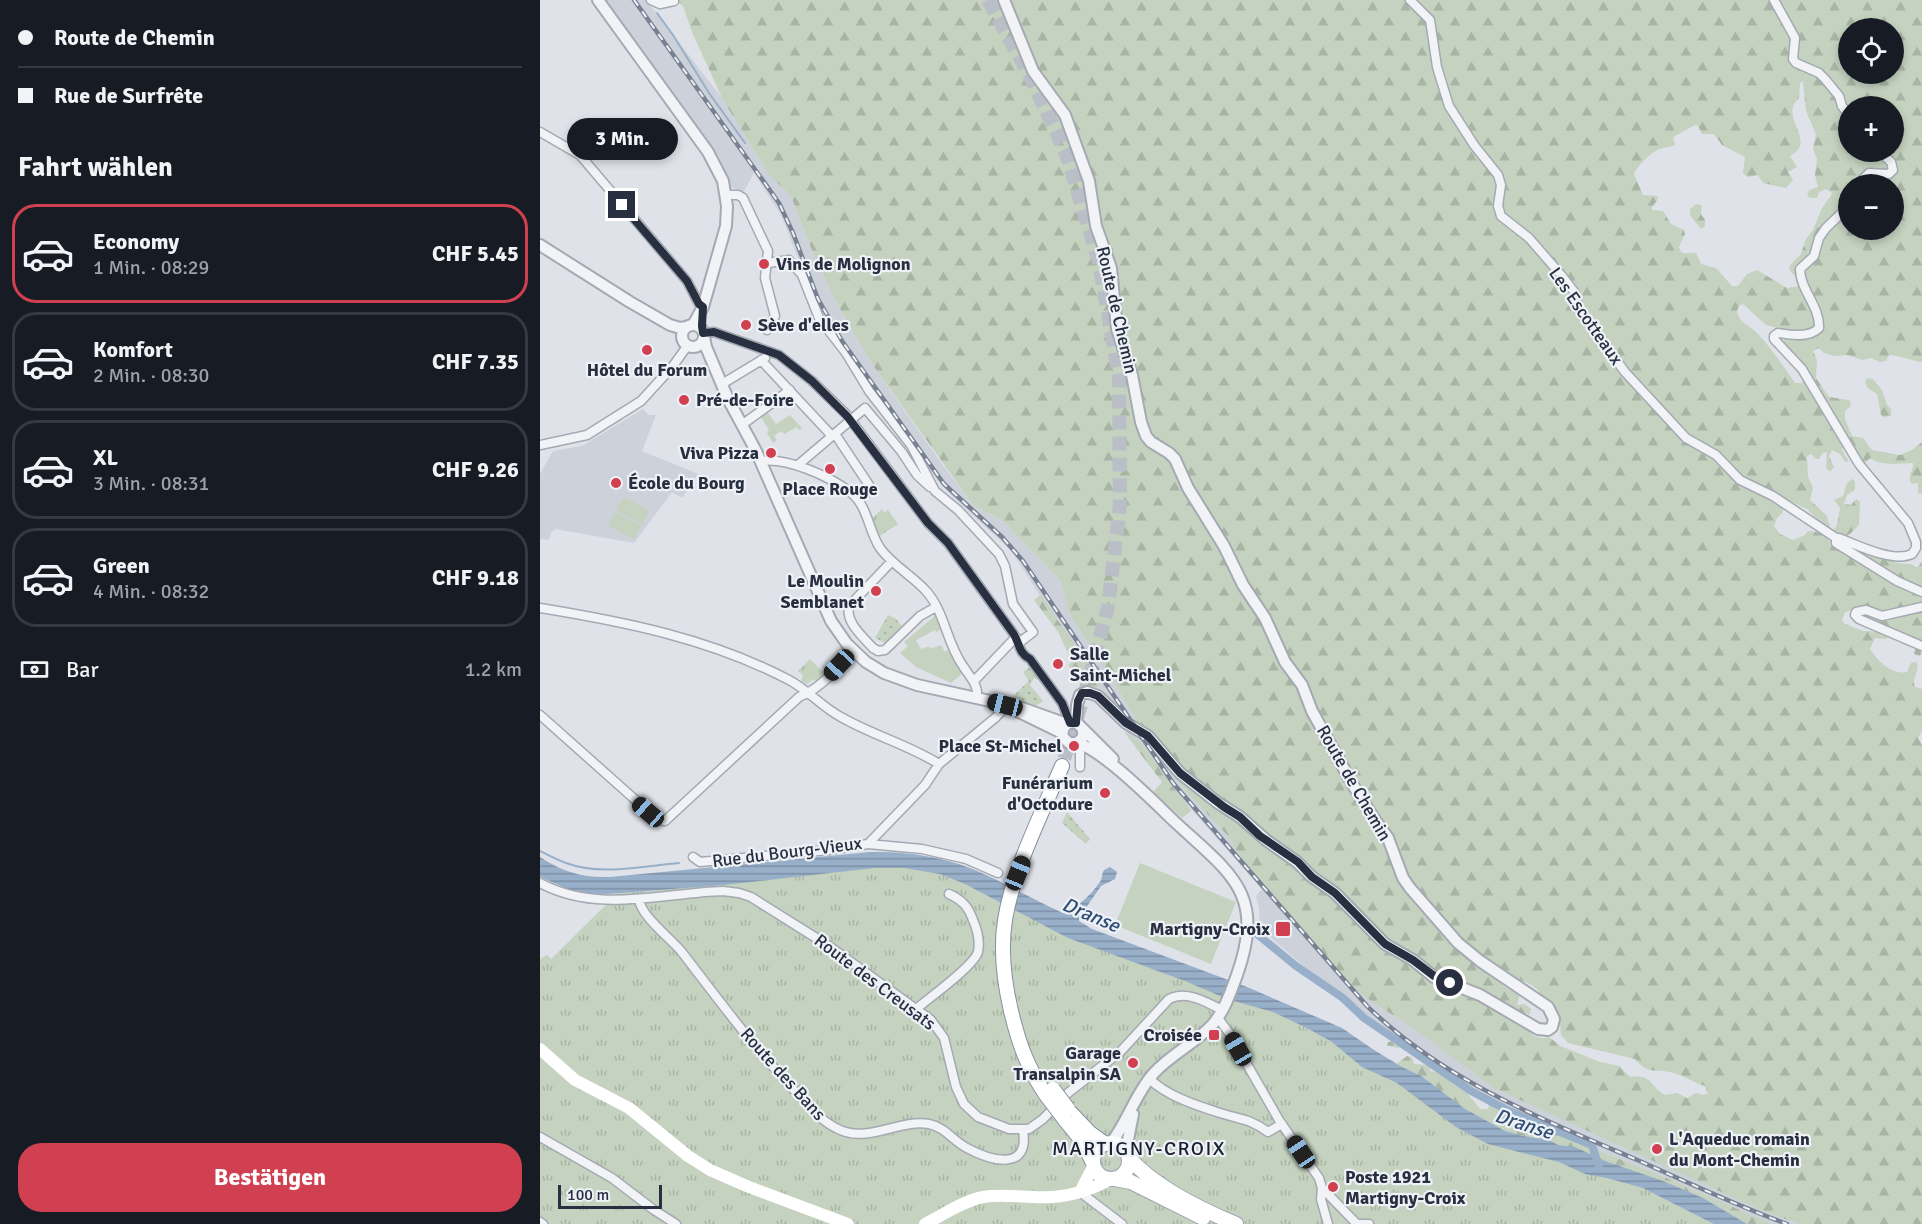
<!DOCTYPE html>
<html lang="de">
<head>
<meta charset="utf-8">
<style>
	:root { --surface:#171b24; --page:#242831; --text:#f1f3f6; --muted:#9ea1a6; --line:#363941; --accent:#d14051 }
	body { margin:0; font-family:Signika,sans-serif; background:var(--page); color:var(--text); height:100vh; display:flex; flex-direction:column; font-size:22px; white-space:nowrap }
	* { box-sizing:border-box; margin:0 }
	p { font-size:20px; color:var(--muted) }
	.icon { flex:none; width:33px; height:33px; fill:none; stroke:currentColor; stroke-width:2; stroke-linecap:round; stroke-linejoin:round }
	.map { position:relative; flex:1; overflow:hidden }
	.details { display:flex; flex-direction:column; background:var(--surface); width:540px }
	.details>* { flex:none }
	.banner { display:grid; align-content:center; height:132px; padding:0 18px; background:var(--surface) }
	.controls { position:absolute; left:1298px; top:18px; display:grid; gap:12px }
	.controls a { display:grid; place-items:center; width:66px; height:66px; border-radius:50%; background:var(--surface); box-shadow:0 3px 9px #0003; font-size:30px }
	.scale { position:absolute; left:18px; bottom:15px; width:104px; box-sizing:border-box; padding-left:6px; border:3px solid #272f40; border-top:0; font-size:16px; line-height:21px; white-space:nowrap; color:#272f40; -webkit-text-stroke:4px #eef1f6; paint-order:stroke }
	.end { position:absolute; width:27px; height:27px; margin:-14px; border:8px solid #272f40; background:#fff; box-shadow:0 0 0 3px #fff }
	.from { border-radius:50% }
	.bubble { position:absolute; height:42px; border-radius:21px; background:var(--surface); box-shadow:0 3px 9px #0003; font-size:20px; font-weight:700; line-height:42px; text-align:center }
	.car { position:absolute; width:18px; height:36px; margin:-18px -9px; border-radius:8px; box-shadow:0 0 4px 2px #0007; background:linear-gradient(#222 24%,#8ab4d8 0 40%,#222 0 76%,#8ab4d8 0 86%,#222 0) }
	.banner b { display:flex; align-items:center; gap:21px; height:57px; font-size:22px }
	.banner b+b { border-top:2px solid var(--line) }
	.banner i { width:15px; height:15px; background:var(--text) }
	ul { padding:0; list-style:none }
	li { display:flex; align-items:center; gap:18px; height:99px; margin:0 12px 9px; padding:0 6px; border:3px solid var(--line); border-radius:24px }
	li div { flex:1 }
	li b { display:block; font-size:22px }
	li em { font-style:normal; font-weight:700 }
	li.active { border-color:var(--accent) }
	li>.icon { width:54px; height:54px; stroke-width:1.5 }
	h2 { padding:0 18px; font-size:27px; line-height:72px }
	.pay { display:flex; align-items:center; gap:15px; height:66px; padding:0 18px; font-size:22px }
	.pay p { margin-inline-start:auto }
	.cta { display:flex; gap:12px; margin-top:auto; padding:12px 18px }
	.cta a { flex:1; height:69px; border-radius:24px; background:var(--accent); color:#fff; font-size:24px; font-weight:700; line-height:69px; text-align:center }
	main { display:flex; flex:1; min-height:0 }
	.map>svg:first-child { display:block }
</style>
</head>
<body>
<main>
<section class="details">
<div class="banner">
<b><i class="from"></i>Route de Chemin</b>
<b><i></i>Rue de Surfrête</b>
</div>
<h2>Fahrt wählen</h2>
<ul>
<li class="active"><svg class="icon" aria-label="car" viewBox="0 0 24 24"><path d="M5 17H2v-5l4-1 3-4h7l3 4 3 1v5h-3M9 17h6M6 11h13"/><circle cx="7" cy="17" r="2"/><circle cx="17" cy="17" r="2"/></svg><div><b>Economy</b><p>1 Min. · 08:29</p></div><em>CHF 5.45</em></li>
<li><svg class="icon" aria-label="car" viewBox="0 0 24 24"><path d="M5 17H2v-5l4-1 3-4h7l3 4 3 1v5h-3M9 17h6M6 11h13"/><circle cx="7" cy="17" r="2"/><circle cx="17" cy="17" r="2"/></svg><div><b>Komfort</b><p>2 Min. · 08:30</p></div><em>CHF 7.35</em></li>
<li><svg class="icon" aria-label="car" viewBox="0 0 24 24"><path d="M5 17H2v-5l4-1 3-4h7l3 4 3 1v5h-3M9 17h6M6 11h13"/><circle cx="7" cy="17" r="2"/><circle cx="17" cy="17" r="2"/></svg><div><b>XL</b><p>3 Min. · 08:31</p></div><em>CHF 9.26</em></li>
<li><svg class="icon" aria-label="car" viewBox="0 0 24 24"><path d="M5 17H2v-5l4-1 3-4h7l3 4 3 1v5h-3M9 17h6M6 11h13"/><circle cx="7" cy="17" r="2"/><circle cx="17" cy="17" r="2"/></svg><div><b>Green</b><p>4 Min. · 08:32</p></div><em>CHF 9.18</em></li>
</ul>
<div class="pay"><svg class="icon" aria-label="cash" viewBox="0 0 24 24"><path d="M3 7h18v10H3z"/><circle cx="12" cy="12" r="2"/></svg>Bar<p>1.2 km</p></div>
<div class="cta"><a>Bestätigen</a></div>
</section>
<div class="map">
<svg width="1382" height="1224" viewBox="0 0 1382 1224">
	<defs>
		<pattern id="grass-dots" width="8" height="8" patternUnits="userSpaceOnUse" patternTransform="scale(1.5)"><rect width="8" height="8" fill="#c4d2bf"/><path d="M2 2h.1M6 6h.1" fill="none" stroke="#a8b5a5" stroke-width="1.8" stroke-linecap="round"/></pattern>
		<pattern id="forest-firs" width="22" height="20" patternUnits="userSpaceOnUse" patternTransform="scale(1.5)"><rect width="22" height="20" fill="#c4d2bf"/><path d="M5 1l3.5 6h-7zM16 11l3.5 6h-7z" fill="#a8b5a5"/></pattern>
		<pattern id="park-tufts" width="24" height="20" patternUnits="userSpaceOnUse" patternTransform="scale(1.5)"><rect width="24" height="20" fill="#c4d2bf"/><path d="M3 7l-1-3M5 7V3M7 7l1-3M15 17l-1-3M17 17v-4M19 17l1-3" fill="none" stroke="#a8b5a5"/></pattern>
		<pattern id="water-rules" width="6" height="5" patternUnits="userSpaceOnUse" patternTransform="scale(1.5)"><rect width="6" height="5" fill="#98afc9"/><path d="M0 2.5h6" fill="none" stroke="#7c8fa5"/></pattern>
	</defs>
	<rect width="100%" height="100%" fill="#dfe2e8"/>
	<path fill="#ccd1da" d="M64,0H106L182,98L229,175L251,196L273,253L296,302L332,364L399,460L433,505L462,520L521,581L530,615L573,680L609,743L641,786L687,835L703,861L817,991L841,1008L865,1022L1189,1195L1225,1212L1259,1224H1232L1122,1176L965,1113L866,1042L827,1018L804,994L771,973L720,928L719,908L716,896L722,889L649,807L620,779L586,733L522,636L520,621L509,610L471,550L413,497L395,477L375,449L278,309L241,215L214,173L203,193L191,187L179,157Z
		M103,409L109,415H116L102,451L158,474L142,498L132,492L94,543L15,529L11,533L9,540L0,539V474L13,451L42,446Z"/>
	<path fill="url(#grass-dots)" d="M348,615L356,619L362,626L347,644L335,638Z
		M490,667L501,681L494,678L490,685L503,701L496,706L469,700L489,681L483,672Z
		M527,812L550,839L546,844L522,823Z"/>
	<path fill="url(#forest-firs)" fill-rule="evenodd" d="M136,0H1382V362C1372,361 1359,355 1349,355L1346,361L1340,362L1331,358L1323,360L1307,355L1294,356L1284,353L1279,348L1273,351L1277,360L1276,378L1289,397L1308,400L1311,402L1310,407L1305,411V419L1312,436L1323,438L1332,450L1360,455L1372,450L1382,442V494L1378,493V483L1372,484C1366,476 1374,471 1373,463C1360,463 1342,467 1330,458L1325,463L1304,445L1302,450L1309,461L1305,462L1300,454L1292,450L1289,456L1294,467L1290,472L1286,468L1287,452L1283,453L1279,459H1276L1271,454L1267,456L1268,477L1273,488L1270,500L1287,516L1290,527L1294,530L1297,525L1300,508L1294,500L1303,496L1307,483L1312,479L1315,481V490L1307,495L1304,504L1311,505L1316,499L1320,502L1319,525L1310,534L1302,537L1283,525L1267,509L1245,499L1242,507L1243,512L1237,518L1234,526L1240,534L1253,540L1265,535L1268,531C1281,531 1288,537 1293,547L1297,548L1309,545L1350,559C1357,565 1362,563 1370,564C1373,565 1375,567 1378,567L1382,561V652L1380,656L1374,654L1376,646L1373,637C1356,630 1340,623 1323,618L1328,608L1327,606L1305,612L1302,620L1305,624C1310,626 1319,630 1324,631C1332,631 1340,632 1349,633V637L1346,639L1335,638L1330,649C1338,661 1351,675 1367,672L1371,663L1374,662L1377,663C1380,671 1371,678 1375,687L1382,689V731L1378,738L1382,745V1224H1259L1225,1212L954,1088L865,1022L841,1008L817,991L703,861L687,835L641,786L609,743L573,680L530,615L521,581L462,520L433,505L332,364L296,302L273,253L251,196L229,175L182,98L152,32L143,6ZM1308,28H1353V74H1308ZM1263,81L1266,111L1276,134L1273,149L1277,159L1275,175L1278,187L1269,190L1267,195L1270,198H1277L1279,192L1286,189L1291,192L1292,194L1282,208L1273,230L1266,239L1261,254L1251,264L1249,269L1259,281L1260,286L1247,288L1217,270L1207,274L1198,286H1192L1176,268L1161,264L1156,253C1148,252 1142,257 1139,247L1145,234L1144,230L1131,224L1123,211L1112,210V207L1117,201L1118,196L1103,195L1094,174C1097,166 1111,152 1120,149C1125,147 1130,147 1135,145L1133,138L1135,136L1155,125L1158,126L1162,134H1174L1182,145L1205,157L1203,173L1208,177L1218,175L1223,183L1246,188L1253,180L1248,172L1257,167L1250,156C1279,141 1237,117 1259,98L1260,83ZM1308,106H1353V152H1308ZM1308,184H1353V230H1308ZM1203,304L1226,325L1246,330L1243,344C1247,349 1251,350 1255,354C1262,360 1265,374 1262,383H1255C1243,366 1232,349 1218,334C1210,325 1199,324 1197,311L1199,306ZM965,976H970L990,984L998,990L1003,1000L1019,1013L1021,1035L1028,1043L1095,1059C1109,1076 1117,1068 1134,1073C1145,1076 1154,1083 1165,1086L1168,1094L1163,1095L1156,1093L1147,1098L1137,1093L1125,1095C1109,1086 1113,1074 1090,1077L1079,1066L1060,1062L1018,1045C1005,1031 1009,1041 997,1037C990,1035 990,1031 986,1027C982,1024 976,1024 972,1020L976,1012L990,1014L991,1009L985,1004L977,1005L979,997L978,995L962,985L961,982Z
		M1156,204L1162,205L1161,214L1165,220V226L1161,229L1150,215V209Z
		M1327,378L1333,379L1342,390L1347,405L1351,409V416L1343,417L1341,415L1337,394L1328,388L1325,382Z
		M501,595L561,684L555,688L543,687L528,665L532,662L518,632L494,600Z
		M584,732L600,742L651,811L642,818L613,792L622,782Z
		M855,1037L891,1062L890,1071L902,1073L912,1083L927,1093L940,1109H948L949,1105L940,1098L939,1095L965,1113L1122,1176L1232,1224H1203L946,1127L854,1066L867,1056L872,1057L874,1064L887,1065L863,1046L858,1048L847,1046L848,1042L855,1041Z"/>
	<path fill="url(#park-tufts)" d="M342,509L344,513L348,510L358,524L338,537L330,520Z
		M270,659L284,673L277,682L273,679L267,684L261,681L263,675L258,671Z
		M346,861L389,866L573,948L783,1027L966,1147L1043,1161L1190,1224H0V959L7,955L11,959L87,884Z"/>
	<path fill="#c4d2bf" d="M226,410L236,424L250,415L262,428L259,430L257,427L244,434L241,431L234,436L237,440L233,443L227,433L229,430L219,414Z
		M84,497L109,510L102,524L76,510Z
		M75,512L101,525L94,539L68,525Z
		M397,614L403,629L396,632L395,630L376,640L381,649L387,647L392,648L401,645L405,652L410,648L424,672L411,683L376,667L360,653L368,646L364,642Z
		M600,863L696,902L671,964L575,925Z
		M922,1167L942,1186L931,1197L911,1178Z"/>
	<path fill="url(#water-rules)" d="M330,852C363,851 400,856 430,868C462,881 492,899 523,913C534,911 553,893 559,883C563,879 561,875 564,870L570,867L577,872L575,879L561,886L539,918V921L552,929L707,987L802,1028L834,1050L862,1067L881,1076L925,1109L965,1131L983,1136L1009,1140L1018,1145L1035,1147L1065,1161L1123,1181L1163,1198L1207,1224H1174L1103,1188L1067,1178L1045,1174L1019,1162L948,1144L916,1127L857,1083L822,1067L792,1042L767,1028L733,1012L687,999L645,981L528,938L425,884L400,874L364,868H334L184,885L55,895L30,890L0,877V857C22,872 44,878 70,877Z"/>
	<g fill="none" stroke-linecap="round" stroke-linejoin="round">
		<path stroke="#98afc9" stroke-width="2" d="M117,13L133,35L169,93L205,143
			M0,851C8,855 17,860 26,863C60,876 103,866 139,863"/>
		<path stroke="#98afc9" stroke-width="8" d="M717,934L756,966L803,998L824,1018L931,1091L969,1111L1052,1145L1059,1167"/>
		<path stroke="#babec6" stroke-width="14" stroke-dasharray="14 7" stroke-linecap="butt" d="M448,0L489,74L527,156L559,262L579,376L580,505L568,607L550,676L522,766"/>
		<defs>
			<path id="minor" d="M111,0L120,4L134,1
				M870,0L890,20L897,67L909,106L934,145L958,175L961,185L958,206L961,216L989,238L1022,276L1035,293L1039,310L1085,372L1146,438L1176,455L1200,480L1233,496L1296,538
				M1234,0L1255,38L1253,59L1256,63L1279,73L1285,79L1299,96L1302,106L1308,114
				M0,132L40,155L147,281L159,304L163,307
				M1322,184L1323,179L1329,173L1349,174L1353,170L1351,162L1340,152
				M186,195H198L203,198L228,251L225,278L235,316L227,330
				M1308,207L1286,228L1279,238L1274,256L1260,269C1260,290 1280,306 1279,328C1269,338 1251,335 1238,333L1234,336V339L1262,369L1319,464L1368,523L1376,542V548L1372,554C1353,563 1317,545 1299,538H1296V543L1357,581L1382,592
				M228,263L249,260L262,275L279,318L306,353L329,391L371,445L395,491L418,510L459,554L465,566L473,604L493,632L479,643
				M163,333L174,332L239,355L272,381L307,415L388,523L408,543L473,633C480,643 478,653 490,659L522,703L530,723
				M221,360L292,436
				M182,384L225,358
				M203,424L250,390
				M295,434L329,485L331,490L318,499
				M0,445L47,435L101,401L133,366L148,345
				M220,461C247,457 289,476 310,492C328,505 328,530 340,548C352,565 373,576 387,592C405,613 407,644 423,666C430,677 439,685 437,699
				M258,465L325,408L361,451L377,475L390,487
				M352,561L310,605C303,620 323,637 333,648L338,651L345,650L380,616L396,607
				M1382,607L1342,616L1326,610L1316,612L1315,615L1319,619L1382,646
				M0,608C86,622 171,639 249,680C268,690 282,707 301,717C332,735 369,745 399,764
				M434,681L476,637
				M0,715L118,820L125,821L259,697C283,687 297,669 311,648
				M534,743L540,752V767
				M328,844L382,849L426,859L458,873
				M153,857L160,862L289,850L328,844L385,785L399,764L455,718L463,710L465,705
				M0,883C58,914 122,893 183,891L199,893L211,897L289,946L391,1020L404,1038L416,1087L424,1104L438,1117L469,1129H489L503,1119L528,1093L581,1051L629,999C647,990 666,1002 682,1010
				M99,899C100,915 130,938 141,951C178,999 214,1048 256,1092C268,1105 280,1120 296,1128C327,1145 357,1119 389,1124C405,1127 413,1141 427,1148C451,1161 490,1172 483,1130
				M376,1009C389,998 434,966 438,952C440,942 437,929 433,920C428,906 422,900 409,894
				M678,1018L689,1033L739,1120L779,1178L782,1188L817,1224
				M609,1078C624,1095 658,1106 680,1113C699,1119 711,1119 728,1132L742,1124
				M0,1137L72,1178L114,1210L136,1224
				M782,1188L781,1199L788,1224
				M540,1192L582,1224
				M0,1222L3,1224
				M820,1224H829"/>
			<path id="tertiary" d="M58,0L168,152L183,181L187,206L186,226L163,307L153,325
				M464,0L493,71L525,115L549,181L556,226L571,268L577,329L592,375L601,422L606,436L611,442L629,453L635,459L648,488L684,546L703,585L725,618L745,662L762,685L772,711L813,785L833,817L848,838L863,878L870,888L918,943L940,961L1008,1007L1014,1019L1012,1027L1008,1030L998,1029L940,995L894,977L873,960L845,944L795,893L772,877L757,862L726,840L700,817L678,803L640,773L608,736L586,723L558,696L547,692L540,695L537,705L536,723
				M0,245L90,302L130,325L140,328L147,327
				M142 336a11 11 0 1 1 22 0a11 11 0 1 1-22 0Z
				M164,337L166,347L188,399L216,451L291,621L307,644L326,662L344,673L377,685L482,708L527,724
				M477,711L522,733
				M543,729V737L537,743H529L523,737C521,727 527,721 537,723L573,759
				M537,743C563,750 614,802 635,822C691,874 726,893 697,975C691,991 685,1010 673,1024C656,1043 631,1054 614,1073C595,1094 588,1121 571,1143
				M586,1150L593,1114"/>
			<path id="primary" d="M553 1161a18 18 0 1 1 36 0a18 18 0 1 1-36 0Z
				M589,1158C615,1187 660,1209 696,1224
				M575,1179L591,1182L663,1218"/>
			<path id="trunk" d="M506,1095C487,1067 479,1044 471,1011C464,981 460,951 465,920C473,870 502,813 522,766
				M531,1113L550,1133L565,1144
				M525,1120L543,1142L552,1161"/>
		</defs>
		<use href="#minor" stroke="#a4a9b2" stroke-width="11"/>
		<use href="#tertiary" stroke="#a4a9b2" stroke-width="14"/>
		<use href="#primary" stroke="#9ea6b4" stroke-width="16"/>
		<use href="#trunk" stroke="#868f9f" stroke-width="16"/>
		<use href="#minor" stroke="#f1f3f7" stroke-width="8"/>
		<use href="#tertiary" stroke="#f1f3f7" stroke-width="10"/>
		<path stroke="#fff" stroke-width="12" d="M0,1049L35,1080L89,1108L148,1156L170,1170L209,1187L308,1224
			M540,1192L553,1167
			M385,1224C403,1215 423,1201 443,1197C460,1194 477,1197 494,1197C522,1199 545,1193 569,1180"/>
		<use href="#primary" stroke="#fff" stroke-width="14"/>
		<use href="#trunk" stroke="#fff" stroke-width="14"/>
		<defs>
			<path id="rail" d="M94,0L239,203L253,233L278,299L302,341L404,484L462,537L483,561L633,783L827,1006C903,1080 1000,1118 1095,1159C1145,1181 1195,1205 1247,1224"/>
		</defs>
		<use href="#rail" stroke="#788192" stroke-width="4.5"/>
		<use href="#rail" stroke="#eef1f6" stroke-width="2" stroke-dasharray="7" stroke-linecap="butt"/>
		<defs>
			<path id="trunk-bridge" d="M513,1089L528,1109
				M506,1095L525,1120"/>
		</defs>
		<use href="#trunk-bridge" stroke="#868f9f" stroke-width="16" stroke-linecap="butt"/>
		<use href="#trunk-bridge" stroke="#fff" stroke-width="14"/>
	</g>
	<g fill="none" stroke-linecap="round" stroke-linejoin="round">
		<path stroke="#272f40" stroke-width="8" d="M82,205L147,281L159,304L163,307L162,326L163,333L174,332L239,355L272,381L307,416L388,523L408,543L473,633C480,643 478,653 490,659L522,703L530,723H536L538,701L542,693H550L558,696L586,723L608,736L640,773L684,807L700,817L720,836L758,862L772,877L795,893L845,944L873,960L894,976L910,983"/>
	</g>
	<g fill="#d14051" stroke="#eef1f6" stroke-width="2">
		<circle cx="224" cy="264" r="6"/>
		<circle cx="206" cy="325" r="6"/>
		<circle cx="107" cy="350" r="6"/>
		<circle cx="144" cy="400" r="6"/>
		<circle cx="231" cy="453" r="6"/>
		<circle cx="290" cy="469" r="6"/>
		<circle cx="76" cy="483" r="6"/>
		<circle cx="336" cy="591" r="6"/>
		<circle cx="518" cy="664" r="6"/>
		<circle cx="534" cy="746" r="6"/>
		<circle cx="565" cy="793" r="6"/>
		<rect x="735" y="921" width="16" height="16" rx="3"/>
		<rect x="668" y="1029" width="12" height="12" rx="3"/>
		<circle cx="593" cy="1063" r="6"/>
		<circle cx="1117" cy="1149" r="6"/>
		<circle cx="793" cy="1187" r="6"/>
	</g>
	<g text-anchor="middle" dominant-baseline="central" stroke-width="4.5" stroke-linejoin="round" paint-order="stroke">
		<g font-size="18" font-weight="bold" fill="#272f40" stroke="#eef1f6" text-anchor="start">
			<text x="236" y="264">Vins de Molignon</text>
			<text x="218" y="325">Sève d'elles</text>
			<text x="107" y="370" text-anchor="middle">Hôtel du Forum</text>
			<text x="156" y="400">Pré-de-Foire</text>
			<text x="219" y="453" text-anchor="end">Viva Pizza</text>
			<text x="88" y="483">École du Bourg</text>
			<text x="290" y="489" text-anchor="middle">Place Rouge</text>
			<text x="324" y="581" text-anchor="end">Le Moulin<tspan x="324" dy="21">Semblanet</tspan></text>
			<text x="530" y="654">Salle<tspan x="530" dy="21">Saint-Michel</tspan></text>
			<text x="522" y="746" text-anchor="end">Place St-Michel</text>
			<text x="553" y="783" text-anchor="end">Funérarium<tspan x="553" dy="21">d'Octodure</tspan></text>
			<text x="730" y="929" text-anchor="end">Martigny-Croix</text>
			<text x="662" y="1035" text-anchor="end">Croisée</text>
			<text x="581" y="1053" text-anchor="end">Garage<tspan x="581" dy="21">Transalpin SA</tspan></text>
			<text x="1129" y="1139">L'Aqueduc romain<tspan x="1129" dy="21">du Mont-Chemin</tspan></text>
			<text x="805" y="1177">Poste 1921<tspan x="805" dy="21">Martigny-Croix</tspan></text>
		</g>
		<g font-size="18" fill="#272f40" stroke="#eef1f6">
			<text transform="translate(577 310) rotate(77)">Route de Chemin</text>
			<text transform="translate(1046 316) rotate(55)">Les Escotteaux</text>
			<text transform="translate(814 783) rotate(60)">Route de Chemin</text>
			<text transform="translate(247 852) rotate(-7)">Rue du Bourg-Vieux</text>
			<text transform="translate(335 982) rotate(37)">Route des Creusats</text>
			<text transform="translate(243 1074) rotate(48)">Route des Bans</text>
		</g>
		<g font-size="20" font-style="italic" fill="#304d75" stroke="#eef1f6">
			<text transform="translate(551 915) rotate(23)">Dranse</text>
			<text transform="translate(984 1124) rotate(18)">Dranse</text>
		</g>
		<g font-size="20" letter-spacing="1.5" fill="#1a2030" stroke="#eef1f6">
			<text x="599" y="1148">MARTIGNY-CROIX</text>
		</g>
	</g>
</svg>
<div class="controls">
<a><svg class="icon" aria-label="locate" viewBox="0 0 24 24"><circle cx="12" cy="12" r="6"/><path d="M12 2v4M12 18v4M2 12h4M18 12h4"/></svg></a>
<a>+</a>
<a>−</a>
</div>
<div class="scale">100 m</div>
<i class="end from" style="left:910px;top:983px"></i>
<i class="end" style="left:82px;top:205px"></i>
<div class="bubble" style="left:27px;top:118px;width:111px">3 Min.</div>
<i class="car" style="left:299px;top:665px;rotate:223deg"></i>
<i class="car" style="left:465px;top:705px;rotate:284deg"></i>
<i class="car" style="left:108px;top:812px;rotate:311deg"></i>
<i class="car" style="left:478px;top:873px;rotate:22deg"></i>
<i class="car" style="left:698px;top:1049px;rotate:330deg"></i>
<i class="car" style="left:761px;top:1152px;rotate:326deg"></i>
</div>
</main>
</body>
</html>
